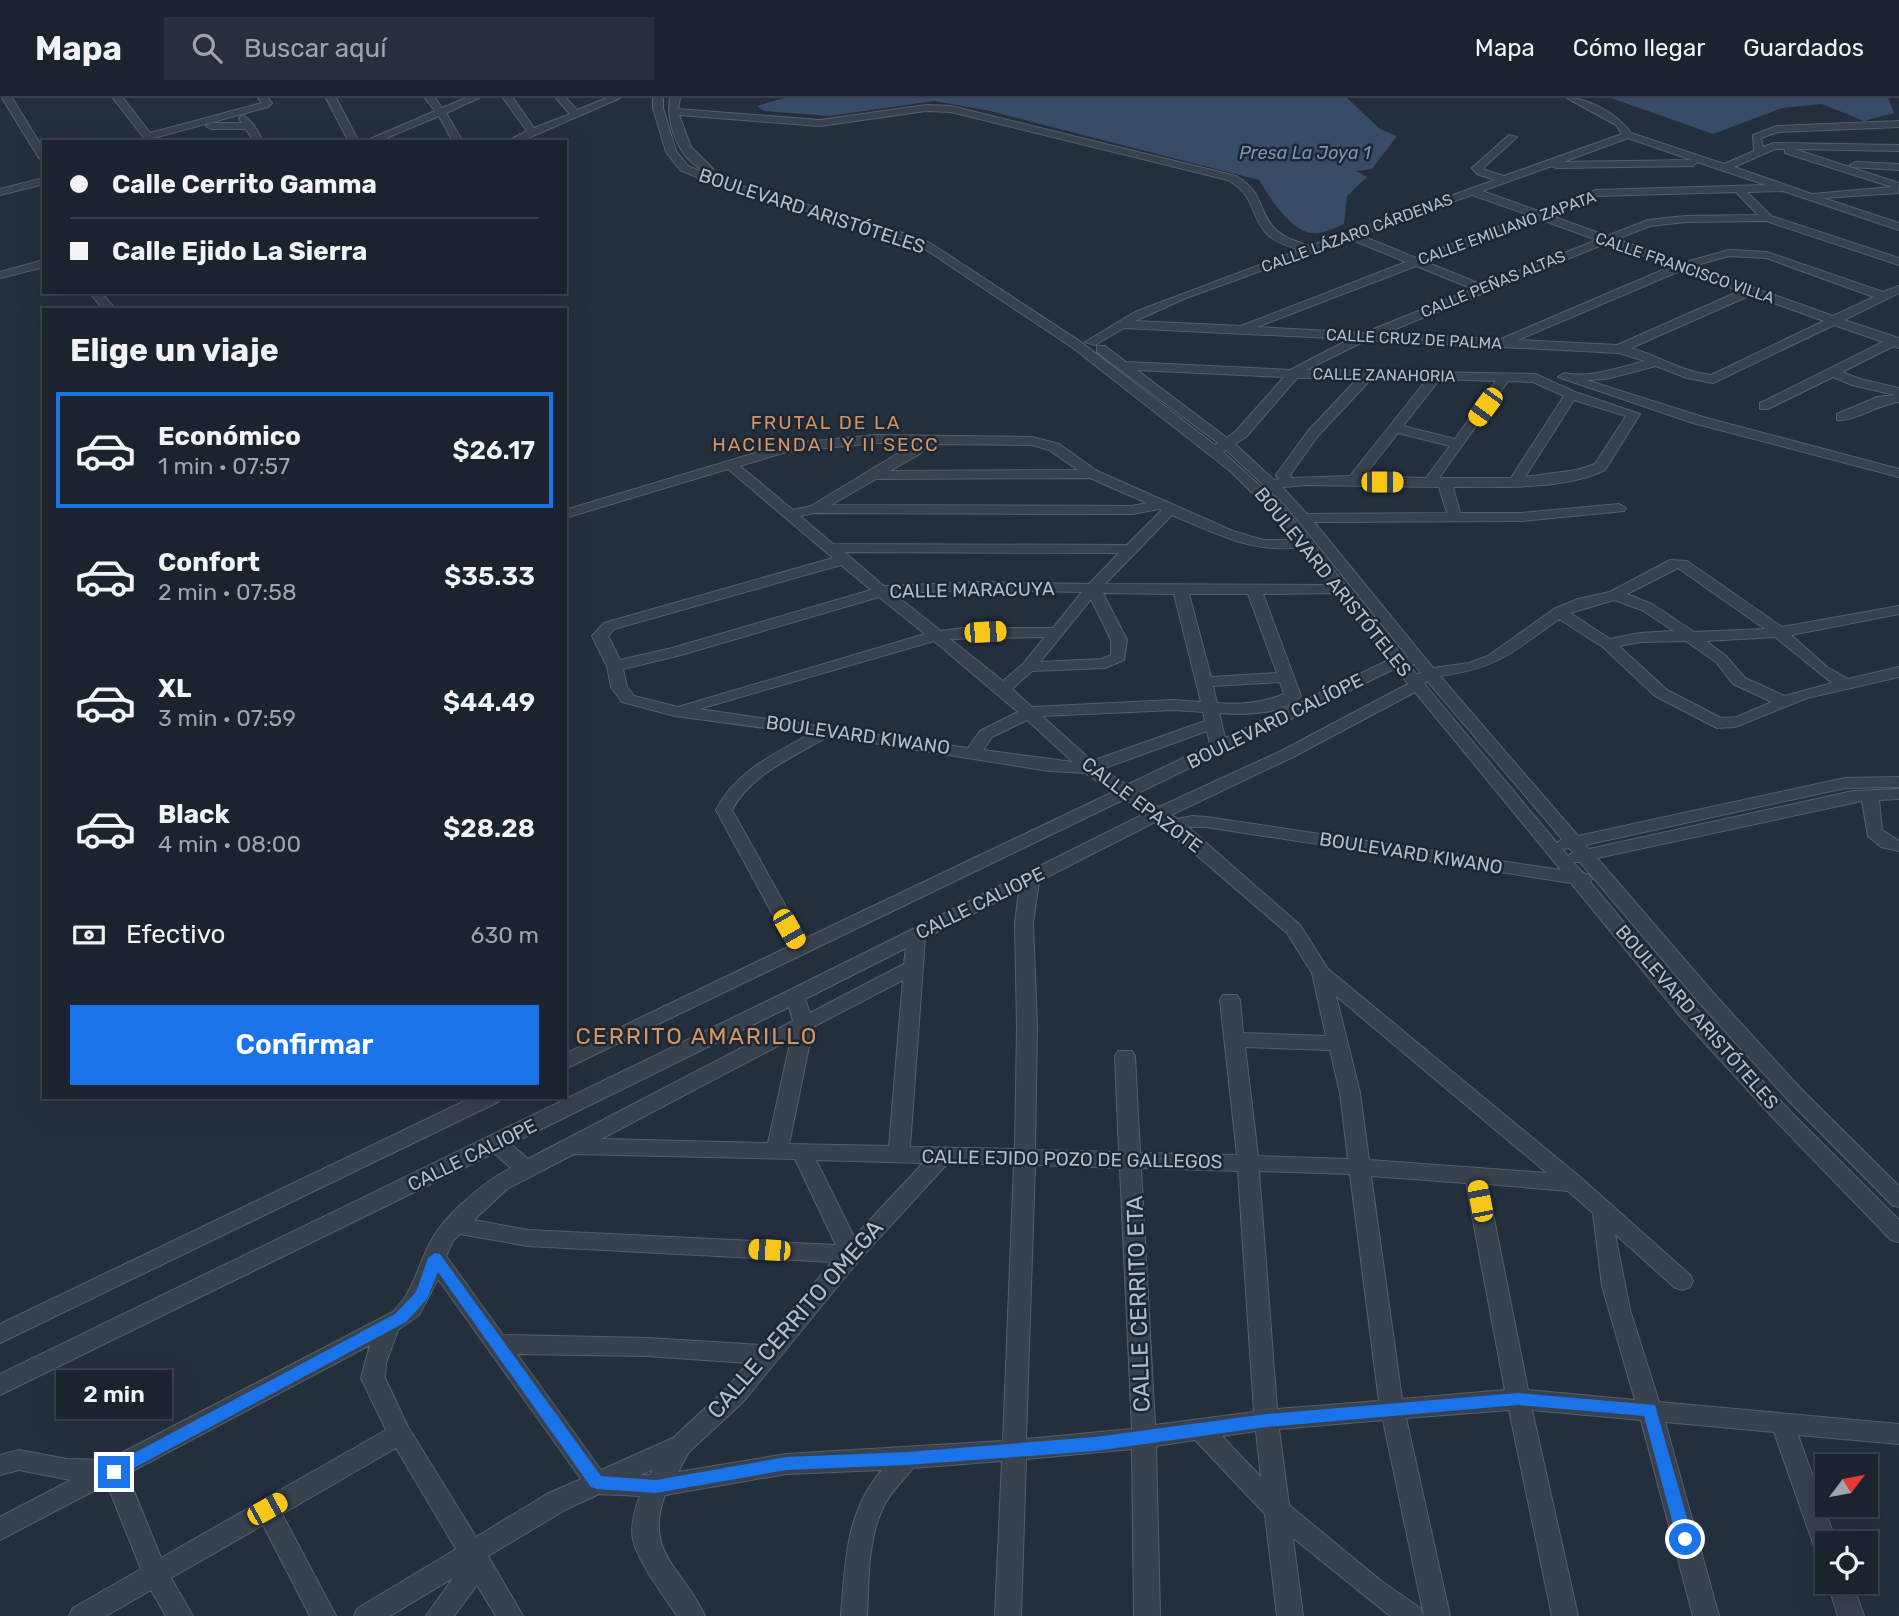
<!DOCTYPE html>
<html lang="es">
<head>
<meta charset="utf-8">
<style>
	:root { --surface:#1b232e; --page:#282f3a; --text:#f1f3f6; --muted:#a0a4aa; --line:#39404a; --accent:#1a73e8 }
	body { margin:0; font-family:Rubik,sans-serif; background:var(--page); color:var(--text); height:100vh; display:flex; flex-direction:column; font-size:26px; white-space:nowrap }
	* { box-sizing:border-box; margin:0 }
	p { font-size:23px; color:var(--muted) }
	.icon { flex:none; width:38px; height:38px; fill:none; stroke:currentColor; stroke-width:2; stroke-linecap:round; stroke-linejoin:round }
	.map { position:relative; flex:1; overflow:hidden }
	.side { position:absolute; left:42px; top:210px; width:525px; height:791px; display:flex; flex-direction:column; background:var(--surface); border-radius:0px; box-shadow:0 7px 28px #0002,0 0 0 2px var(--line) }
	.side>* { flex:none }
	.hud { position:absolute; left:42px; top:42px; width:525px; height:154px; border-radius:0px; box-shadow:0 7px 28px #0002,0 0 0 2px var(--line); display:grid; align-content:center; height:154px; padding:0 28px; background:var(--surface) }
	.needle { width:46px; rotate:58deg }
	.fabs { position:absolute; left:1815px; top:1356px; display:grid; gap:14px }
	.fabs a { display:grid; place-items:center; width:63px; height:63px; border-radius:0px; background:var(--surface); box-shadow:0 7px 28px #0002,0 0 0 2px var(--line); font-size:35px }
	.end { position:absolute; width:32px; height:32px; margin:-16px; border:9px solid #1a73e8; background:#fff; box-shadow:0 0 0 4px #fff }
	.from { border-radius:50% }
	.bubble { position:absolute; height:49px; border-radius:0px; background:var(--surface); box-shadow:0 7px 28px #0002,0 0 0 2px var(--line); font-size:23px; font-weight:600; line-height:49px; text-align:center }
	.car { position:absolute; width:21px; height:42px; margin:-21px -10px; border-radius:9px; box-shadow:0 0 5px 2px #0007; background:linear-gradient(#f5c518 24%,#345 0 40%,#f5c518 0 76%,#345 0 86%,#f5c518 0) }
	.hud b { display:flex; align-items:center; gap:24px; height:66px; font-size:26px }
	.hud b+b { border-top:2px solid var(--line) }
	.hud i { width:18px; height:18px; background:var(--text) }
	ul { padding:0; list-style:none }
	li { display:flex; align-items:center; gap:21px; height:116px; margin:0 14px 10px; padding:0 14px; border:4px solid transparent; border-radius:0px }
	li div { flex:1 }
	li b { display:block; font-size:26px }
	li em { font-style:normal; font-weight:600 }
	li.selected { border-color:var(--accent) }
	li>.icon { width:63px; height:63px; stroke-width:1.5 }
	h2 { padding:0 28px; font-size:32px; line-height:84px }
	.pay { display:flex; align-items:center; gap:18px; height:77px; padding:0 28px; font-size:26px }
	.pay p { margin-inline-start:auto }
	.cta { display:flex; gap:14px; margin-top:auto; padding:14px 28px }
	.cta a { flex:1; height:80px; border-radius:0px; background:var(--accent); color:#fff; font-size:28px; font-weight:600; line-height:80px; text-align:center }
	header { display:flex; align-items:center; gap:42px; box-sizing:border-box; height:98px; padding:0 35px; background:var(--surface); border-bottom:2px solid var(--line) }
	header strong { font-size:33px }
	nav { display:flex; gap:38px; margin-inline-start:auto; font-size:24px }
	.search { width:490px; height:63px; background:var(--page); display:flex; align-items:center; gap:18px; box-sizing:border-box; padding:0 24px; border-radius:0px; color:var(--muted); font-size:26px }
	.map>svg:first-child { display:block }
</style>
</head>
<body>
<header>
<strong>Mapa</strong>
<div class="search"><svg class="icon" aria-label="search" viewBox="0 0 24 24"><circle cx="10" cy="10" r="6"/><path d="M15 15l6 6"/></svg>Buscar aquí</div>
<nav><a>Mapa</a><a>Cómo llegar</a><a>Guardados</a></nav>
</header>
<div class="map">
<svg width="1899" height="1518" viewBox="0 0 1899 1518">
	<rect width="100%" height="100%" fill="#242f3e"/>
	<path fill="#394c67" d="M784,0H1347L1380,31L1397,38L1372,71L1356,73L1367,79L1347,98L1344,126C1336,129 1327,134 1318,135C1294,139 1270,100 1259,82L986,12L934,3L829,18L764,13L757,8Z
		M1611,0H1888L1894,15L1864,23L1822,6L1782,10L1713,36Z"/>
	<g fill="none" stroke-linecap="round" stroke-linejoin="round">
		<defs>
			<path id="minor" d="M2,0H12L44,52V63L39,60Z
				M113,0H123L150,35L262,5L258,0H268L272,5L268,9L154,40L157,44H147Z
				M326,0H336L359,44H349Z
				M425,0H435L442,10L466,0H479L446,15L463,44H453L439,18L377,44H363L435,13Z
				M503,0H513L534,30L570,16L556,0H566L577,12L607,0H620L519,44H505L527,33Z
				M653,0H663V10L676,53L688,68L721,82L895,132L930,145L1081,244L1215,347L1218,345L1097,254V248H1105L1126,264L1290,272L1350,241L1124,230L1095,247L1085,244L1135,214L1299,152C1289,148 1277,145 1268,137C1249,117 1257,99 1228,82L951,14L926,13L820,28L679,17L691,49L713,71L708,74C680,64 666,28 670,0H680L678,11L820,22L926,7L951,8L1236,78C1265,95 1256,111 1275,131C1284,140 1298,144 1310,148L1495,82L1477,76L1472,70L1509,37L1517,39L1483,70L1485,72L1504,78L1622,36L1616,27L1567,0C1590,0 1618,17 1631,35L1724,66L1754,53L1753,37L1777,28L1899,23V29L1778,34L1761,40L1763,49L1774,45L1899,47V53L1794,51L1899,85L1898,95L1823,100L1899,125V132L1783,93L1747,94L1771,118L1899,160V167L1766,123L1685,124L1650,128L1617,141L1682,165L1729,152L1767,154L1883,194L1899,188V195L1844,222L1899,240V250L1894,248L1842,274L1860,281L1899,290V304C1879,306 1854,324 1837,322V316L1877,299L1895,297L1852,287L1833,279L1768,311H1760V305L1883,244L1834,227L1713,285L1687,280L1656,268L1606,281L1586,282L1703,319L1899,371V379L1693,325L1558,279L1564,275C1587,281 1621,269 1645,263L1619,255L1367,242L1306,272L1535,276L1575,294L1640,316L1605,372C1564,392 1498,389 1453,389L1460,415H1521L1619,406L1626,410L1624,413L1521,423L1314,424L1433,570L1469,565L1488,558L1554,511L1578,501L1610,494L1670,462L1687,463L1782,529L1899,508V516L1791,537L1827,569L1848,581L1899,569V579L1807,600L1735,629L1717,630L1655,598L1603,549L1559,521C1513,554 1498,570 1440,578L1578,738L1845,680L1899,679V689L1845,690L1585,747L1589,751L1853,693L1899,691V701L1879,702L1882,732L1899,743V753L1881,749L1868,738L1862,703L1597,760L1716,898L1802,992L1899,1088V1109L1892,1107L1788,1002L1702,908L1580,764H1573L1583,775L1589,777L1592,781L1590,784L1694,908L1790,1013L1899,1122V1144L1891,1142L1776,1023L1680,918L1571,785L1206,729H1188L1300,827L1328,871L1580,1079L1690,1177L1693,1183L1690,1189L1682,1192L1674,1189L1615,1136L1630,1212L1659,1304L1899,1326V1346L1798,1337L1837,1446H1827V1462L1818,1459L1815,1451L1774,1334L1665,1324L1719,1518H1693L1641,1322L1532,1312L1578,1518H1552L1509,1312L1406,1320L1450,1518H1424L1383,1322L1279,1331L1289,1407L1380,1482L1420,1510L1424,1518H1390L1293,1440L1303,1518H1277L1265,1416L1195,1342L1156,1348L1160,1518H1134L1132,1351L1026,1361L1021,1518H995L1002,1363L913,1370C904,1381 893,1392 886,1404C867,1437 869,1482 867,1518H841C845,1466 846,1413 882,1372L786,1376L665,1397C643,1455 684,1471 705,1518H677C665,1499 637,1463 633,1441C630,1427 635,1411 640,1398L599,1396L565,1412L488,1458L523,1518H496L477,1487L454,1518H426L453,1480L390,1518H354L358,1510L456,1451L396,1350L282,1416L336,1518H310L263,1427L171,1480L193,1518H166L151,1492L106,1518H69L73,1510L141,1471L107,1386L0,1442V1419L71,1382L19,1372L0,1377V1357L19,1352L67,1361L108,1362L393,1214C413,1194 417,1171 429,1147C442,1119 483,1084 511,1070L494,1055L0,1297V1276L788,893L1146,715L1125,701L565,971V956L790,848L716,712C735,674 774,656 810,636L675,618L622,604L611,589L607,568L592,538L604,525L833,460L728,371L565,420V412L785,346L875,337L1032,339L1059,346L1097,373L1233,433L1263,442H1294L1273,415L1229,372L1073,250L922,149L887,136L713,86L680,72L666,54L653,10ZM1628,40L1692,62L1563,64ZM1775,51H1785V55L1892,89L1812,96L1734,69ZM1697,64L1766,87L1596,92L1539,113L1482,93L1552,68L1557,70L1693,68ZM1736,94L1758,117L1685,118L1648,122L1607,138L1549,117L1597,98ZM1472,97L1529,117L1416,160L1360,137ZM1539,121L1597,142L1483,187L1426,164ZM1350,141L1406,164L1241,228L1135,223L1186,200ZM1607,145L1672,168L1501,241L1383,236ZM1729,158L1766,160L1874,199L1833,218L1693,168ZM1416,168L1473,191L1364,235L1257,229ZM1682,172L1740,193L1617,247L1518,242ZM1751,197L1824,223L1711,277C1682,274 1659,258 1631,250ZM1137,272L1284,279L1236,333L1227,340ZM1359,279L1308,333L1276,377L1279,381L1274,382L1235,346L1246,339L1297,280ZM1373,279L1428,280L1350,378L1292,380L1290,377L1317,339ZM1440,281L1496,283L1455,341L1403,328ZM1508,283L1533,284L1564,298L1511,380H1439ZM1574,302L1626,318L1595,366L1577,372L1525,379ZM1398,335L1450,348L1426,380L1364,378ZM875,345H915L811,408L793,412L740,368L786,354ZM930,346L1032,347L1049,352L1078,372L890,373L918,357ZM1226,352L1286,408L1409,560L1403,559L1283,409L1223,354ZM1090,380L1147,405L1132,408L831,407L876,381ZM1307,387L1439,389L1447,415L1307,416L1282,389ZM1159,411L1162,412L1127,447L833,446L800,418L814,415L1132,416ZM1172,417C1214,435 1254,456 1300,449L1330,487L1105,486ZM844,454L1119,455L1089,486L982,484L884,488ZM841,467L871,492L672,550L620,562L608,538L614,531ZM1678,470L1765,531L1694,534L1652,506L1627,496ZM982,492L1082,494L1053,530H963L941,533L893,495ZM1103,495L1174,496L1201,604L1174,602L1032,609L1012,591L1032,573L1105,570L1124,562L1127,542ZM1337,495L1389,562L1225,640L1219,615C1243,617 1283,617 1301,598L1263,496ZM1189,496H1248L1277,575L1211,579ZM879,499L925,536L678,609L634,598L627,589L623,571L681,557ZM1091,501L1111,542V557L1102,561L1040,564ZM1614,502L1642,512L1674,533L1640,535L1610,541L1570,515ZM1045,539L1023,566L1003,583L950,541ZM1775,539L1832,585L1785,598L1745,580L1726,558L1706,543ZM934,543L1018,614L980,633L968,650L699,611ZM1686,543L1716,564L1733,586L1772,604L1737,619L1721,620L1667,592L1619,548L1640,544ZM1414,566L1421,575L1416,576L1410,568ZM1396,570L1408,586L1281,653L1159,709L1138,695ZM1427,583L1429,585L1562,741L1557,745L1425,587ZM1280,584L1284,596C1262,605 1241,607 1217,605L1213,588ZM1415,594L1561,772L1206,719L1192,718L1178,721L1171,717L1293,659ZM1174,612L1203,614L1205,623L1092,663L1042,618ZM1027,622L1073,664L983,652L992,639ZM1207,633L1210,647L1127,687L1102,671ZM829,638L1049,673L1085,675L1113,694L804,841L732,712C751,676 795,658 829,638ZM1157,723L1287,835L1312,875L1326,938L1243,935L1240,902L1237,897H1223L1220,902L1237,1057L1140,1055L1135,958L1132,953H1118L1115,958L1119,1054L1035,1052L1037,929L1033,825L1039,783ZM1569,750L1573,754L1568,758L1562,751ZM1019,793L1015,825L1017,929L1015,1051L910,1049L925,840ZM906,850L904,866L810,915L805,901ZM903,882L889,1048L789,1046L813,929ZM1336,898L1547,1075L1369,1062L1360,995ZM789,909L793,923L528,1061L511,1046ZM791,941L768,1045L601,1041ZM1245,949L1330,952L1340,995L1348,1061L1258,1058ZM574,1056L795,1061L836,1147L528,1132L474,1122L507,1091ZM816,1062L923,1065L854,1139ZM948,1065L1014,1067L1003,1343L786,1356L678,1374L689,1354L743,1304L859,1162ZM1035,1067L1120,1070L1132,1331L1026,1341ZM1141,1070L1238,1073L1254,1314L1155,1327ZM1259,1073L1350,1076L1379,1303L1277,1311ZM1371,1078L1466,1085L1505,1292L1402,1301ZM1487,1086L1568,1093L1593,1115L1602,1188L1635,1302L1528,1292ZM460,1136L528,1148L832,1164L762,1247L647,1240L503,1237L446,1158L453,1143ZM438,1181L581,1381L547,1396L476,1439L408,1329L385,1280L386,1265L398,1232L419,1217ZM370,1247L361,1280L386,1332L161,1460L127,1376ZM517,1256L647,1258L748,1265L727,1290L673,1340L601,1372ZM1256,1333L1261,1379L1222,1338ZM653,1371L650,1377H641Z
				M244,17L253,26L264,44H254L246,31H211L206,28L211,25H242L239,20Z
				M1855,64L1899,66V72L1851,69L1850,67Z
				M44,80V86L0,97V91Z
				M44,162V169L0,180V174Z
				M89,194H101L116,212H104Z
				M473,999H501L498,1004L0,1245V1226Z
				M1827,1483L1852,1484L1864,1518H1838Z"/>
		</defs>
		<use href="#minor" stroke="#565f6c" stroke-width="2"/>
		<use href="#minor" fill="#38414e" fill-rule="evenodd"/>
	</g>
	<path fill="#1a73e8" d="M435,1155L440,1156L601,1378L656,1382L786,1359L907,1354L1095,1339L1266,1316L1518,1295L1655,1307L1693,1441L1691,1446L1685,1448L1679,1446L1677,1441L1644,1318L1518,1307L1266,1329L1095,1353L907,1367L786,1372L656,1395L597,1391L591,1389L438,1174L427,1201L406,1224L119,1378H108L106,1374L108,1369L395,1216L416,1194L428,1160Z"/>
	<g text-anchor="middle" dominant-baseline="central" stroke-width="5" stroke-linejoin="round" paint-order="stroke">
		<g font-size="16" fill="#b4bcc9" stroke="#1d2633">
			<text transform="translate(1507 130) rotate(-20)">CALLE EMILIANO ZAPATA</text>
			<text transform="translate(1357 135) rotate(-20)">CALLE LÁZARO CÁRDENAS</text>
			<text transform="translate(1685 170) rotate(19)">CALLE FRANCISCO VILLA</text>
			<text transform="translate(1493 186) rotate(-22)">CALLE PEÑAS ALTAS</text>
			<text transform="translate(1414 241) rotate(3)">CALLE CRUZ DE PALMA</text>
			<text transform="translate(1384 277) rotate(1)">CALLE ZANAHORIA</text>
		</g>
		<g font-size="18" font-style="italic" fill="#7c92b1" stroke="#1d2633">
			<text x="1305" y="55">Presa La Joya 1</text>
		</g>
		<g font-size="19" fill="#b4bcc9" stroke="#1d2633">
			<text transform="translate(812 113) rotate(18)">BOULEVARD ARISTÓTELES</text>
			<text transform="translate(1333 484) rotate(51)">BOULEVARD ARISTÓTELES</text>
			<text transform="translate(972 492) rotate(-1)">CALLE MARACUYA</text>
			<text transform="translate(1275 623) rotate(-26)">BOULEVARD CALÍOPE</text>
			<text transform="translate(858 637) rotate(8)">BOULEVARD KIWANO</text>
			<text transform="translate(1142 707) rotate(37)">CALLE EPAZOTE</text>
			<text transform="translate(1411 755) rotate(9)">BOULEVARD KIWANO</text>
			<text transform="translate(980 805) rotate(-26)">CALLE CALIOPE</text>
			<text transform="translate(1697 919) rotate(49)">BOULEVARD ARISTÓTELES</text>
			<text transform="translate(472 1057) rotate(-26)">CALLE CALIOPE</text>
			<text transform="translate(1072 1061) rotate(1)">CALLE EJIDO POZO DE GALLEGOS</text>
		</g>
		<g font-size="19" letter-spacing="2" fill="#d59563" stroke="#1d2633">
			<text x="826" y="324">FRUTAL DE LA<tspan x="826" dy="22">HACIENDA I Y II SECC</tspan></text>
		</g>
		<g font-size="23" letter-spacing="2" fill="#d59563" stroke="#1d2633">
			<text x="697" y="938">CERRITO AMARILLO</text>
		</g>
		<g font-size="23" fill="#b4bcc9" stroke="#1d2633">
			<text transform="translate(1138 1206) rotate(-92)">CALLE CERRITO ETA</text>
			<text transform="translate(795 1221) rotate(-49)">CALLE CERRITO OMEGA</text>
		</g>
	</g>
</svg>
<div class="fabs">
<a><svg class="needle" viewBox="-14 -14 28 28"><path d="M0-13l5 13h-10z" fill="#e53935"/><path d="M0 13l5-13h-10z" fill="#a0a4aa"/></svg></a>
<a><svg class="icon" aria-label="locate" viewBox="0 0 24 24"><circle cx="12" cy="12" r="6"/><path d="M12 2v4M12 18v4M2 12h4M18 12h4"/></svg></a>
</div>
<i class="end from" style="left:1685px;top:1441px"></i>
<i class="end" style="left:114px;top:1374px"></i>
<div class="bubble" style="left:56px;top:1272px;width:116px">2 min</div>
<i class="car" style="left:1485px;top:309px;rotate:216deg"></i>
<i class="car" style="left:1382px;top:384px;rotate:90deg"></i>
<i class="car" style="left:985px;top:534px;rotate:87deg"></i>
<i class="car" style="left:789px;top:831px;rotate:150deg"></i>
<i class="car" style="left:1480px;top:1103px;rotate:349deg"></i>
<i class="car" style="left:769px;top:1152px;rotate:273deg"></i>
<i class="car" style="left:267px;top:1411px;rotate:61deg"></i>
<div class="hud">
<b><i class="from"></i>Calle Cerrito Gamma</b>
<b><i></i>Calle Ejido La Sierra</b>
</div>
<section class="side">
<h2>Elige un viaje</h2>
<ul>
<li class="selected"><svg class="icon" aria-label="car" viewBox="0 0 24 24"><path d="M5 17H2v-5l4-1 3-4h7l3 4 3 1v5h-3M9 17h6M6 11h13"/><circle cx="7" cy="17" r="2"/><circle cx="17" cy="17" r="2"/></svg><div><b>Económico</b><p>1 min · 07:57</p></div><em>$26.17</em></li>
<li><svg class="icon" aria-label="car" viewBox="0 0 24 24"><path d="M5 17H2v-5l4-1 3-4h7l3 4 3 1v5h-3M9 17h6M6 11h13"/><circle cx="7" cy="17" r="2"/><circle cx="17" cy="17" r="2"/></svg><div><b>Confort</b><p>2 min · 07:58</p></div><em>$35.33</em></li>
<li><svg class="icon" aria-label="car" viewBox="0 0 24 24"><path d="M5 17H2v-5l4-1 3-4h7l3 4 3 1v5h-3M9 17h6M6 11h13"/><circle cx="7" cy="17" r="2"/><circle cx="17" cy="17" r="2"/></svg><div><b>XL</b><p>3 min · 07:59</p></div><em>$44.49</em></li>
<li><svg class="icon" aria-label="car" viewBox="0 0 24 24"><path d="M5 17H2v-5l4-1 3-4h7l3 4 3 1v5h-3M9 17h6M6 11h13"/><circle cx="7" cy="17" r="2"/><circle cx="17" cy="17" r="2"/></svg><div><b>Black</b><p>4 min · 08:00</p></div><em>$28.28</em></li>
</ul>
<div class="pay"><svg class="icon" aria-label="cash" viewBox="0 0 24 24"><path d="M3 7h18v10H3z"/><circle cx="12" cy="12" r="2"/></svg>Efectivo<p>630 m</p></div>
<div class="cta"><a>Confirmar</a></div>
</section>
</div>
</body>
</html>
